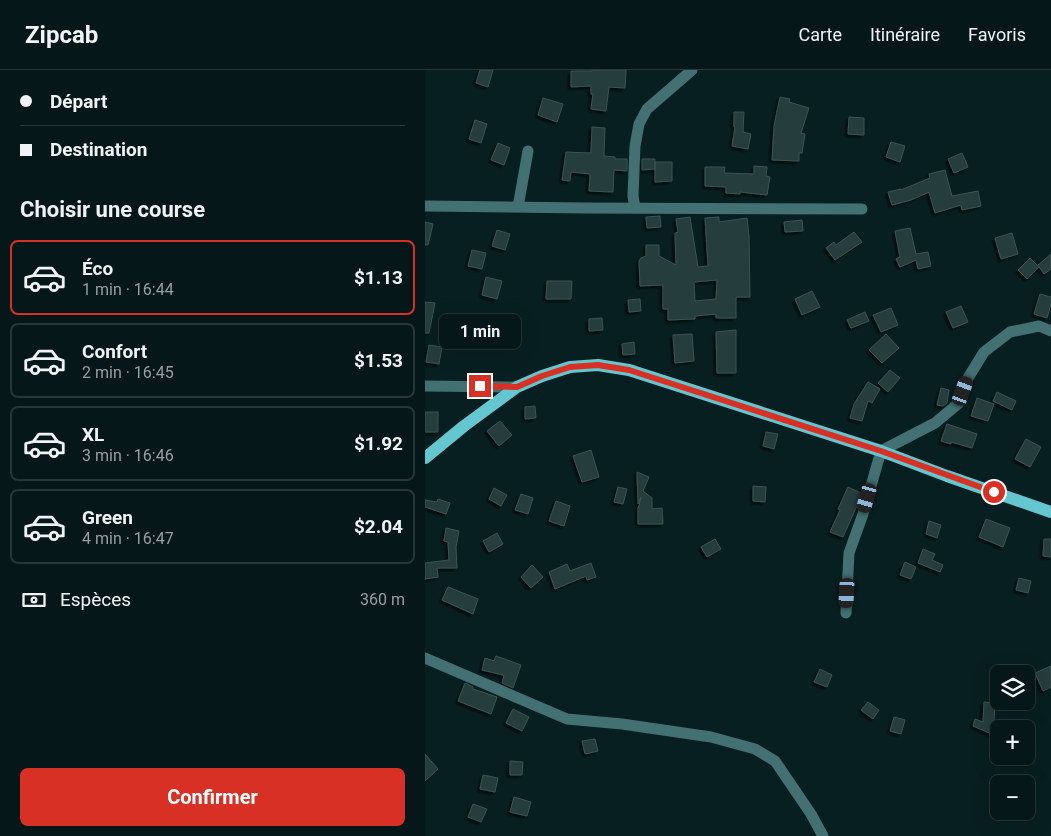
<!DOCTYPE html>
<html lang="fr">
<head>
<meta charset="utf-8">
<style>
	:root { --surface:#061719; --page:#0f2022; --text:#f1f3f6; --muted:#989fa2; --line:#273638; --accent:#d93025 }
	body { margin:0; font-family:Roboto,sans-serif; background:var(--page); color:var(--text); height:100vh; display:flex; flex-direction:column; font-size:19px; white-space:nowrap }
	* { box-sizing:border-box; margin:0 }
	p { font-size:16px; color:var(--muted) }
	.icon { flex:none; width:28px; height:28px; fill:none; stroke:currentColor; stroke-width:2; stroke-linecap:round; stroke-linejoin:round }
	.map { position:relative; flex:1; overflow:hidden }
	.details { display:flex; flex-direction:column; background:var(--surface); width:425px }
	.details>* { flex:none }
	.hud { display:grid; align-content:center; height:110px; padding:0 20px; background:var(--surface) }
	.fabs { position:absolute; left:565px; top:595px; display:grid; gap:10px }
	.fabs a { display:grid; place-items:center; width:45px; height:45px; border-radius:8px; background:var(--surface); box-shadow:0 5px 20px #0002,0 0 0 1px var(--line); font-size:25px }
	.end { position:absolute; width:22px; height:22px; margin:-11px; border:6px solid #d93025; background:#fff; box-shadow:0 0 0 2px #fff }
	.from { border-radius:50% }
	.bubble { position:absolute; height:35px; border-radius:8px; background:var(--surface); box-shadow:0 5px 20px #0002,0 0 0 1px var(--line); font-size:16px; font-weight:700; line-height:35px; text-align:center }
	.car { position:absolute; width:15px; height:30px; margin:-15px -8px; border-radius:6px; box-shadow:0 0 4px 1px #0007; background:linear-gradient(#222 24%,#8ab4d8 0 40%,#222 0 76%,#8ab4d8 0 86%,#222 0) }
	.hud b { display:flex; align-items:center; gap:18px; height:48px; font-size:19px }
	.hud b+b { border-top:1px solid var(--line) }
	.hud i { width:12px; height:12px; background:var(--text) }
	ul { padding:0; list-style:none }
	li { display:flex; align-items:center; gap:15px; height:75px; margin:0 10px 8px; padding:0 10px; border:2px solid var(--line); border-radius:8px }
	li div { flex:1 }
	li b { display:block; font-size:19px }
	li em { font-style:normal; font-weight:700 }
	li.selected { border-color:var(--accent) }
	li>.icon { width:45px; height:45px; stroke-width:1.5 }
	h2 { padding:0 20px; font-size:22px; line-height:60px }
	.pay { display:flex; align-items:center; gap:12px; height:55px; padding:0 20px; font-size:19px }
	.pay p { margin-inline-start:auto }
	.cta { display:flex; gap:10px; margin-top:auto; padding:10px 20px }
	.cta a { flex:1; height:58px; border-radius:8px; background:var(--accent); color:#fff; font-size:20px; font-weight:700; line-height:58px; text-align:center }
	header { display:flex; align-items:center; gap:30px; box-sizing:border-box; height:70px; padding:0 25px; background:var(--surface); border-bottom:1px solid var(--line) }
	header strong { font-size:24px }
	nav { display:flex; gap:28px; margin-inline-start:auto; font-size:18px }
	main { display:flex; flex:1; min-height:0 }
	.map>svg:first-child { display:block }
</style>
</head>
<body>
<header>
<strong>Zipcab</strong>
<nav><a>Carte</a><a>Itinéraire</a><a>Favoris</a></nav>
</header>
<main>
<section class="details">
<div class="hud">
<b><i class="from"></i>Départ</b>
<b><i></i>Destination</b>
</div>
<h2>Choisir une course</h2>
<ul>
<li class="selected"><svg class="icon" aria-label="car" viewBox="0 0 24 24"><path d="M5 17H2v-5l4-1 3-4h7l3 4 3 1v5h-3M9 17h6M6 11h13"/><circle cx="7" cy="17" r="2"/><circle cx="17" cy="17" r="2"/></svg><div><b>Éco</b><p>1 min · 16:44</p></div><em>$1.13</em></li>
<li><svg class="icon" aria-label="car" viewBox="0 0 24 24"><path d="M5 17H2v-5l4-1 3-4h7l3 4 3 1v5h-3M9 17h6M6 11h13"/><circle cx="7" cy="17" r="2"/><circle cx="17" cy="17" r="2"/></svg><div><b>Confort</b><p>2 min · 16:45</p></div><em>$1.53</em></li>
<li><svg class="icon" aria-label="car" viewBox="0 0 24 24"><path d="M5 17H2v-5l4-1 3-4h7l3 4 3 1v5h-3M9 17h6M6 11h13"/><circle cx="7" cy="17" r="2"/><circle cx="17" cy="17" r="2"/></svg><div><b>XL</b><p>3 min · 16:46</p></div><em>$1.92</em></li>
<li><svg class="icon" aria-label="car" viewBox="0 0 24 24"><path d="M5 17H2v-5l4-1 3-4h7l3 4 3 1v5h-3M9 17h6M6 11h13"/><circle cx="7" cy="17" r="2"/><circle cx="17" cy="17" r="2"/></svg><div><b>Green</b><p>4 min · 16:47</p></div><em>$2.04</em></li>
</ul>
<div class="pay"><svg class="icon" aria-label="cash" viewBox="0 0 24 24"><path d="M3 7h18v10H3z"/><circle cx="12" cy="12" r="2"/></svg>Espèces<p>360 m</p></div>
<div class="cta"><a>Confirmer</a></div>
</section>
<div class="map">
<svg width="626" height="766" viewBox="0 0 626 766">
	<defs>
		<filter id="shadow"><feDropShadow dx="-2.5" dy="2.5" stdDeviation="1" flood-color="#0009"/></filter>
	</defs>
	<rect width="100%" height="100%" fill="#081f21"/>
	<path fill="#253c3e" stroke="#3b5355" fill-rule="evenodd" filter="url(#shadow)" d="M55,0H68L63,17L51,13Z
		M167,0H201L200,18L184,17L181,41L166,39L168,24H166V16L146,17V1H167Z
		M355,27L365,29L364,32L384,38L376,63L380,64L377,83H374V91L347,90L349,56Z
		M118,28L138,34L132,52L113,45Z
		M309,42H319L318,62L326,64L323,79L307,76L310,57H309Z
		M424,47L439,48V65L423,64Z
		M50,50L62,54L56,73L44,69Z
		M167,57L180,58L179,86L190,87V89H202V101L189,100L188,122L164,121L165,104L146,102L145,111L137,110L141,82L166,83Z
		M466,72L480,76L475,92L461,87Z
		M73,73L85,78L79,95L66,90Z
		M537,83L543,97L529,103L523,89Z
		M217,89H230V99L217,100Z
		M230,92H247V111L230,112Z
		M329,96L342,97L341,106L345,107L342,125L315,122V124L301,123V117L280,116V97H300L299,103L329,104Z
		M520,100L527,126L553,121L556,136L537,140L536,135L510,143L504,122L486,130L467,135L463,122L476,119V120L505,108L504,104Z
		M235,146L236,157L222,158L221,147Z
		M265,147L273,197L283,196L280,148L294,147V152L322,148L324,166L325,227H311V248H291V244L270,246V249L243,250V239H238V215L215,216L214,191L216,188L221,186V175H234V186L251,195L250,163L253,162L251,149ZM292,210L291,229L270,231L269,212Z
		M377,150L378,161L360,162L359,152Z
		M0,152L8,154L3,175H0Z
		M485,158L491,184L503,182L506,196L493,199L491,190L475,197L471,189L475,187L470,161Z
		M72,160L85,164L80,180L67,176Z
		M429,162L437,172L410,190L401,178L409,172L411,175Z
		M587,163L593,184L576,189L570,168Z
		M47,180L61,183L57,199L43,196Z
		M626,184V199L619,204L613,195Z
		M605,188L614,197L602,209L593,200Z
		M61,207L77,211L72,229L57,225Z
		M122,211H147L146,229H121Z
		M387,221L395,237L377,245L370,229Z
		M615,224L626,227V234L622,248L609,244Z
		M215,229L216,241L204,242L203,230Z
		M0,232L10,233L4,263H0Z
		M536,236L543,252L528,258L521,242Z
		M466,238L473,255L456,262L448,245Z
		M440,242L444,251L426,258L422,250Z
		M177,248L178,260L164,261V249Z
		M311,260V303H292L291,262Z
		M267,264L269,291L250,293L248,265Z
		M461,264L474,278L457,293L444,280Z
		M209,272L210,284L198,285L197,274Z
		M4,275L17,277L14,294L1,292Z
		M465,300L475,308L463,322L453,313Z
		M443,312L455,319L447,333L443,331L437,351L425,348L429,334Z
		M516,318L524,320L522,333L518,336L512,335Z
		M572,322L591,331L587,340L568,331Z
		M552,328L569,334L563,351L546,346Z
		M110,336L111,348L100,349V337Z
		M0,342H13V362H0Z
		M75,351L87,365L74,376L62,361Z
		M522,354L552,364L547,378L526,372V374L516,371Z
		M341,362L353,364L349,379L338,376Z
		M601,369L616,377L605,397L590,389Z
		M166,380L174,407L157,412L148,386Z
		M212,402L224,407L218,421L227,428V439L237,438L238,454H213V437L214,436L216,427L213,434Z
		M328,416L341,417L340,432L328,431Z
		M193,417L202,419L198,434L189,432Z
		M423,417L436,423L434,431L418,467L405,462L415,440L413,439Z
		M69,418L82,425L76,436L64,429Z
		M96,424L108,428L103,444L90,440Z
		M13,429L25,433L21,444L0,437V430L12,432Z
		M131,431L145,436L139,456L124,451Z
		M561,449L585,458L578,477L554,467Z
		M504,451L516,455L512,468L501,464Z
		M21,458L34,461L31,477L32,498H12L13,507L0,509V493L24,490L23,472L19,471Z
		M72,463L78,474L64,482L58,471Z
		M290,469L296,479L282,487L276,477Z
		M619,469H626V487L618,486Z
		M498,479L510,484L507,490L518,495L515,502L493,493Z
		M480,492L491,497L486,509L475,505Z
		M166,493L171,507L162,510L161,506L130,519L124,502L142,494L145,501Z
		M107,495L118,507L106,518L96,507Z
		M594,508L606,511L603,523L591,520Z
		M23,517L53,529L48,544L17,530Z
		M71,586L96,595L88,618L77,613L79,606L78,605L57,600L60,588L69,591Z
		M626,596V617L618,621L610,603Z
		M395,599L407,605L402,617L389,612Z
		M40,613L48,617V619L72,627L66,644L33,631Z
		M443,632L454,640L448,649L436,640Z
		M559,632L570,633L569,652L574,654V667L548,656L550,649L558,652Z
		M88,639L104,647L97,661L81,653Z
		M469,647L480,650L476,664L465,661Z
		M170,669L173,681L160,684L157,671Z
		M0,684L13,699L0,711Z
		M85,691L98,692L97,705H85Z
		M58,705L73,708L70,722L55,719Z
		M89,727L106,732L102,746L85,742Z
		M48,734L62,739L56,752L43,747Z"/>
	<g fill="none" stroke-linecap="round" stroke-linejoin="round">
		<path stroke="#437073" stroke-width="11" d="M0,136L160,138L437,139
			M93,137L103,81
			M210,138L208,126L210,76L214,54L222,39L267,0
			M0,316L92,317
			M421,543L424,483L438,444L456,381L510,353L534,333L543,308L559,282L585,262L614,256L626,261
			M0,588L142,649L197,654L286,667L330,679L350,691L386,744L398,766"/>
		<path stroke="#64c6cf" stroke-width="12" d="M0,388L39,356L92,317L117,306L145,297L173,295L204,300L456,381L522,406L626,442"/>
	</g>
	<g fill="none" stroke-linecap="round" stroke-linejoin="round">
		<path stroke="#d93025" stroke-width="6" d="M55,316L92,317L117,306L145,297L173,295L204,300L456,381L569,422"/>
	</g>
</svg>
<div class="fabs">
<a><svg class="icon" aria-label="layers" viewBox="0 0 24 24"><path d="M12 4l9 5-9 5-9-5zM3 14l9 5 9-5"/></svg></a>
<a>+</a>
<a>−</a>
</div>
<i class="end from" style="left:569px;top:422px"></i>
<i class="end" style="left:55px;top:316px"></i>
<div class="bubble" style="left:14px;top:244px;width:82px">1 min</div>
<i class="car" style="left:538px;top:321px;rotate:20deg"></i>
<i class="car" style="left:442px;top:428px;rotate:196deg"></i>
<i class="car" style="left:422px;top:523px;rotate:183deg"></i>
</div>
</main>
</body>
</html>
